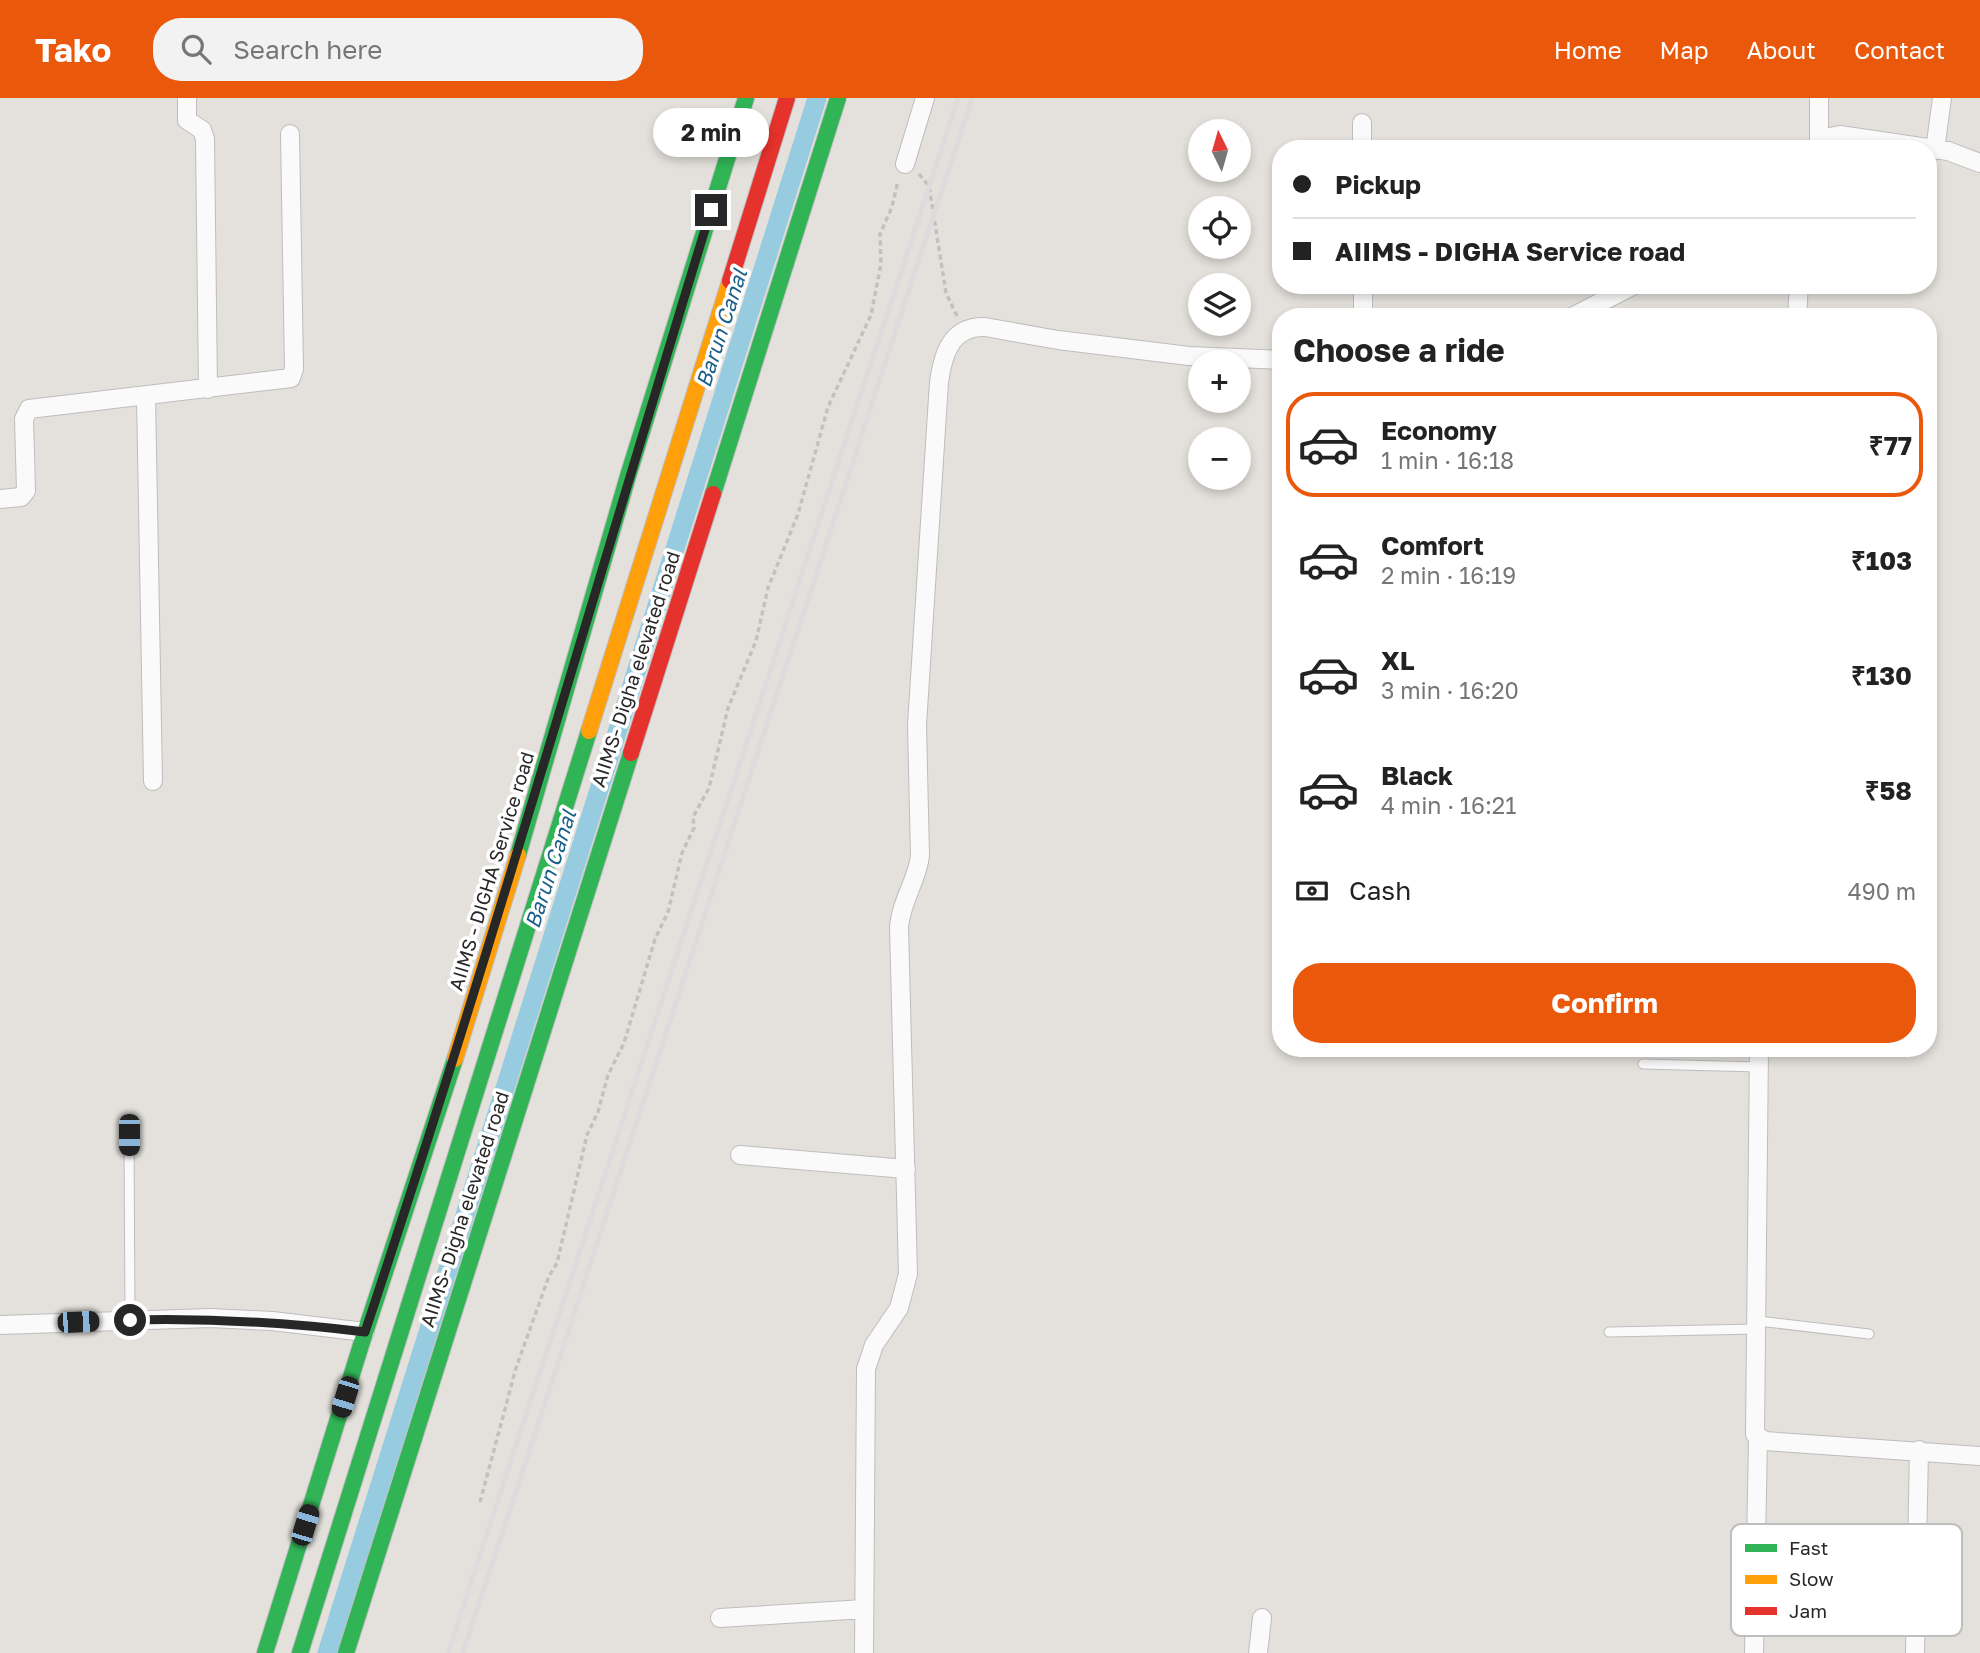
<!DOCTYPE html>
<html lang="en">
<head>
<meta charset="utf-8">
<style>
	:root { --surface:#fff; --page:#f2f2f2; --text:#222; --muted:#767676; --line:#e0e0e0; --accent:#ea580c }
	body { margin:0; font-family:"Golos Text",sans-serif; background:var(--page); color:var(--text); height:100vh; display:flex; flex-direction:column; font-size:26px; white-space:nowrap }
	* { box-sizing:border-box; margin:0 }
	p { font-size:23px; color:var(--muted) }
	.icon { flex:none; width:38px; height:38px; fill:none; stroke:currentColor; stroke-width:2; stroke-linecap:round; stroke-linejoin:round }
	.map { position:relative; flex:1; overflow:hidden }
	.drawer { position:absolute; left:1272px; top:210px; width:665px; height:749px; display:flex; flex-direction:column; background:var(--surface); border-radius:28px; box-shadow:0 4px 10px #0003 }
	.drawer>* { flex:none }
	.hud { position:absolute; left:1272px; top:42px; width:665px; height:154px; border-radius:28px; box-shadow:0 4px 10px #0003; display:grid; align-content:center; height:154px; padding:0 21px; background:var(--surface) }
	.needle { width:46px; rotate:355deg }
	.tools { position:absolute; left:1188px; top:21px; display:grid; gap:14px }
	.tools a { display:grid; place-items:center; width:63px; height:63px; border-radius:50%; background:var(--surface); box-shadow:0 4px 10px #0003; font-size:35px }
	.end { position:absolute; width:32px; height:32px; margin:-16px; border:9px solid #272727; background:#fff; box-shadow:0 0 0 4px #fff }
	.from { border-radius:50% }
	.bubble { position:absolute; height:49px; border-radius:24px; background:var(--surface); box-shadow:0 4px 10px #0003; font-size:23px; font-weight:700; line-height:49px; text-align:center }
	.car { position:absolute; width:21px; height:42px; margin:-21px -10px; border-radius:9px; box-shadow:0 0 5px 2px #0007; background:linear-gradient(#222 24%,#8ab4d8 0 40%,#222 0 76%,#8ab4d8 0 86%,#222 0) }
	.hud b { display:flex; align-items:center; gap:24px; height:66px; font-size:26px }
	.hud b+b { border-top:2px solid var(--line) }
	.hud i { width:18px; height:18px; background:var(--text) }
	ul { padding:0; list-style:none }
	li { display:flex; align-items:center; gap:21px; height:105px; margin:0 14px 10px; padding:0 7px; border:4px solid transparent; border-radius:28px }
	li div { flex:1 }
	li b { display:block; font-size:26px }
	li em { font-style:normal; font-weight:700 }
	li.active { border-color:var(--accent) }
	li>.icon { width:63px; height:63px; stroke-width:1.5 }
	h2 { padding:0 21px; font-size:32px; line-height:84px }
	.pay { display:flex; align-items:center; gap:18px; height:77px; padding:0 21px; font-size:26px }
	.pay p { margin-inline-start:auto }
	.action { display:flex; gap:14px; margin-top:auto; padding:14px 21px }
	.action a { flex:1; height:80px; border-radius:28px; background:var(--accent); color:#fff; font-size:28px; font-weight:700; line-height:80px; text-align:center }
	header { display:flex; align-items:center; gap:42px; box-sizing:border-box; height:98px; padding:0 35px; background:var(--accent); color:#fff }
	header strong { font-size:33px }
	nav { display:flex; gap:38px; margin-inline-start:auto; font-size:24px }
	.search { width:490px; height:63px; background:var(--page); display:flex; align-items:center; gap:18px; box-sizing:border-box; padding:0 24px; border-radius:28px; color:var(--muted); font-size:26px }
	.map>svg:first-child { display:block }
</style>
</head>
<body>
<header>
<strong>Tako</strong>
<div class="search"><svg class="icon" aria-label="search" viewBox="0 0 24 24"><circle cx="10" cy="10" r="6"/><path d="M15 15l6 6"/></svg>Search here</div>
<nav><a>Home</a><a>Map</a><a>About</a><a>Contact</a></nav>
</header>
<div class="map">
<svg width="1980" height="1555" viewBox="0 0 1980 1555">
	<rect width="100%" height="100%" fill="#e4e1dc"/>
	<g fill="none" stroke-linecap="round" stroke-linejoin="round">
		<path stroke="#96cbe0" stroke-width="19" d="M327,1555L817,0"/>
		<defs>
			<path id="lane" d="M1643,966L1759,969
				M129,1037L130,1222
				M1758,1223L1869,1236
				M1609,1234L1757,1231"/>
			<path id="street" d="M187,0V22L202,32L205,41L208,291
				M1819,0V48
				M1362,25V51
				M1817,51L1830,39L1840,37L1948,53L1980,65
				M1935,52L1942,0
				M905,66L925,0
				M1363,187V219
				M1572,219L1634,187
				M1797,219L1799,187
				M146,298L153,683
				M0,401L21,399L26,393L24,321L29,311L291,280L294,271L290,36
				M1759,950L1755,1336L1765,1343L1980,1358
				M740,1057L906,1071
				M0,1227L210,1220L272,1223L365,1234
				M720,1520L864,1511
				M864,1555L866,1271L874,1247L899,1210L908,1176L899,829C901,803 917,783 920,758L917,627L939,284C943,256 951,228 985,229L1058,242L1189,258L1281,262
				M1258,1555L1262,1520
				M1754,1555L1758,1341
				M1915,1555L1919,1352"/>
			<path id="fast" d="M713,396L838,0
				M518,757L628,378L746,0
				M265,1555L361,1247L455,961
				M300,1555L589,633
				M346,1555L631,655"/>
			<path id="slow" d="M589,633L730,183
				M455,961L518,757"/>
			<path id="jam" d="M730,183L787,0
				M631,655L713,396"/>
		</defs>
		<use href="#lane" stroke="#bebdbe" stroke-width="11"/>
		<use href="#street" stroke="#bebdbe" stroke-width="20"/>
		<use href="#fast" stroke="#bebdbe" stroke-width="18"/>
		<use href="#slow" stroke="#bebdbe" stroke-width="18"/>
		<use href="#jam" stroke="#bebdbe" stroke-width="18"/>
		<path stroke="#c2c1c0" stroke-width="3.5" stroke-dasharray="5 3.5" stroke-linecap="butt" d="M919,76L929,88L946,195L957,218
			M480,1404L516,1270L549,1178L557,1165L587,1037L598,1014L608,977L624,945L655,841L668,814L682,755L694,730L693,719L709,690L728,610L756,543L768,490L798,416L828,309L871,217L881,166L880,136L892,109L898,83"/>
		<use href="#lane" stroke="#fbfafa" stroke-width="9"/>
		<use href="#street" stroke="#fbfafa" stroke-width="18"/>
		<use href="#fast" stroke="#30b455" stroke-width="16"/>
		<use href="#slow" stroke="#ff9f0a" stroke-width="16"/>
		<use href="#jam" stroke="#e5322d" stroke-width="16"/>
		<path stroke="#dcdcdd" stroke-width="5" d="M448,1555L958,0
			M463,1555L972,0"/>
	</g>
	<g fill="none" stroke-linecap="round" stroke-linejoin="round">
		<path stroke="#272727" stroke-width="9" d="M130,1222C212,1220 283,1224 365,1234C489,862 596,486 711,112"/>
	</g>
	<g text-anchor="middle" dominant-baseline="central" stroke-width="7" stroke-linejoin="round" paint-order="stroke">
		<g font-size="19" fill="#272727" stroke="#fff">
			<text transform="translate(635 571) rotate(-72)">AIIMS- Digha elevated road</text>
			<text transform="translate(491 773) rotate(-73)">AIIMS - DIGHA Service road</text>
			<text transform="translate(464 1111) rotate(-72)">AIIMS- Digha elevated road</text>
		</g>
		<g font-size="21" font-style="italic" fill="#195f89" stroke="#fff">
			<text transform="translate(721 230) rotate(-72)">Barun Canal</text>
			<text transform="translate(550 771) rotate(-72)">Barun Canal</text>
		</g>
	</g>
	<rect x="1731" y="1426" width="231" height="112" rx="10" fill="#fff" stroke="#bebebe" stroke-width="2"/>
	<rect x="1745" y="1446" width="32" height="8" fill="#30b455"/>
	<rect x="1745" y="1477" width="32" height="9" fill="#ff9f0a"/>
	<rect x="1745" y="1509" width="32" height="8" fill="#e5322d"/>
	<g font-size="19" fill="#272727">
		<text x="1789" y="1457">Fast</text>
		<text x="1789" y="1488">Slow</text>
		<text x="1789" y="1520">Jam</text>
	</g>
</svg>
<div class="tools">
<a><svg class="needle" viewBox="-14 -14 28 28"><path d="M0-13l5 13h-10z" fill="#e53935"/><path d="M0 13l5-13h-10z" fill="#767676"/></svg></a>
<a><svg class="icon" aria-label="locate" viewBox="0 0 24 24"><circle cx="12" cy="12" r="6"/><path d="M12 2v4M12 18v4M2 12h4M18 12h4"/></svg></a>
<a><svg class="icon" aria-label="layers" viewBox="0 0 24 24"><path d="M12 4l9 5-9 5-9-5zM3 14l9 5 9-5"/></svg></a>
<a>+</a>
<a>−</a>
</div>
<i class="end from" style="left:130px;top:1222px"></i>
<i class="end" style="left:711px;top:112px"></i>
<div class="bubble" style="left:653px;top:10px;width:116px">2 min</div>
<i class="car" style="left:129px;top:1037px;rotate:180deg"></i>
<i class="car" style="left:78px;top:1224px;rotate:88deg"></i>
<i class="car" style="left:345px;top:1299px;rotate:197deg"></i>
<i class="car" style="left:305px;top:1427px;rotate:17deg"></i>
<div class="hud">
<b><i class="from"></i>Pickup</b>
<b><i></i>AIIMS - DIGHA Service road</b>
</div>
<section class="drawer">
<h2>Choose a ride</h2>
<ul>
<li class="active"><svg class="icon" aria-label="car" viewBox="0 0 24 24"><path d="M5 17H2v-5l4-1 3-4h7l3 4 3 1v5h-3M9 17h6M6 11h13"/><circle cx="7" cy="17" r="2"/><circle cx="17" cy="17" r="2"/></svg><div><b>Economy</b><p>1 min · 16:18</p></div><em>₹77</em></li>
<li><svg class="icon" aria-label="car" viewBox="0 0 24 24"><path d="M5 17H2v-5l4-1 3-4h7l3 4 3 1v5h-3M9 17h6M6 11h13"/><circle cx="7" cy="17" r="2"/><circle cx="17" cy="17" r="2"/></svg><div><b>Comfort</b><p>2 min · 16:19</p></div><em>₹103</em></li>
<li><svg class="icon" aria-label="car" viewBox="0 0 24 24"><path d="M5 17H2v-5l4-1 3-4h7l3 4 3 1v5h-3M9 17h6M6 11h13"/><circle cx="7" cy="17" r="2"/><circle cx="17" cy="17" r="2"/></svg><div><b>XL</b><p>3 min · 16:20</p></div><em>₹130</em></li>
<li><svg class="icon" aria-label="car" viewBox="0 0 24 24"><path d="M5 17H2v-5l4-1 3-4h7l3 4 3 1v5h-3M9 17h6M6 11h13"/><circle cx="7" cy="17" r="2"/><circle cx="17" cy="17" r="2"/></svg><div><b>Black</b><p>4 min · 16:21</p></div><em>₹58</em></li>
</ul>
<div class="pay"><svg class="icon" aria-label="cash" viewBox="0 0 24 24"><path d="M3 7h18v10H3z"/><circle cx="12" cy="12" r="2"/></svg>Cash<p>490 m</p></div>
<div class="action"><a>Confirm</a></div>
</section>
</div>
</body>
</html>
